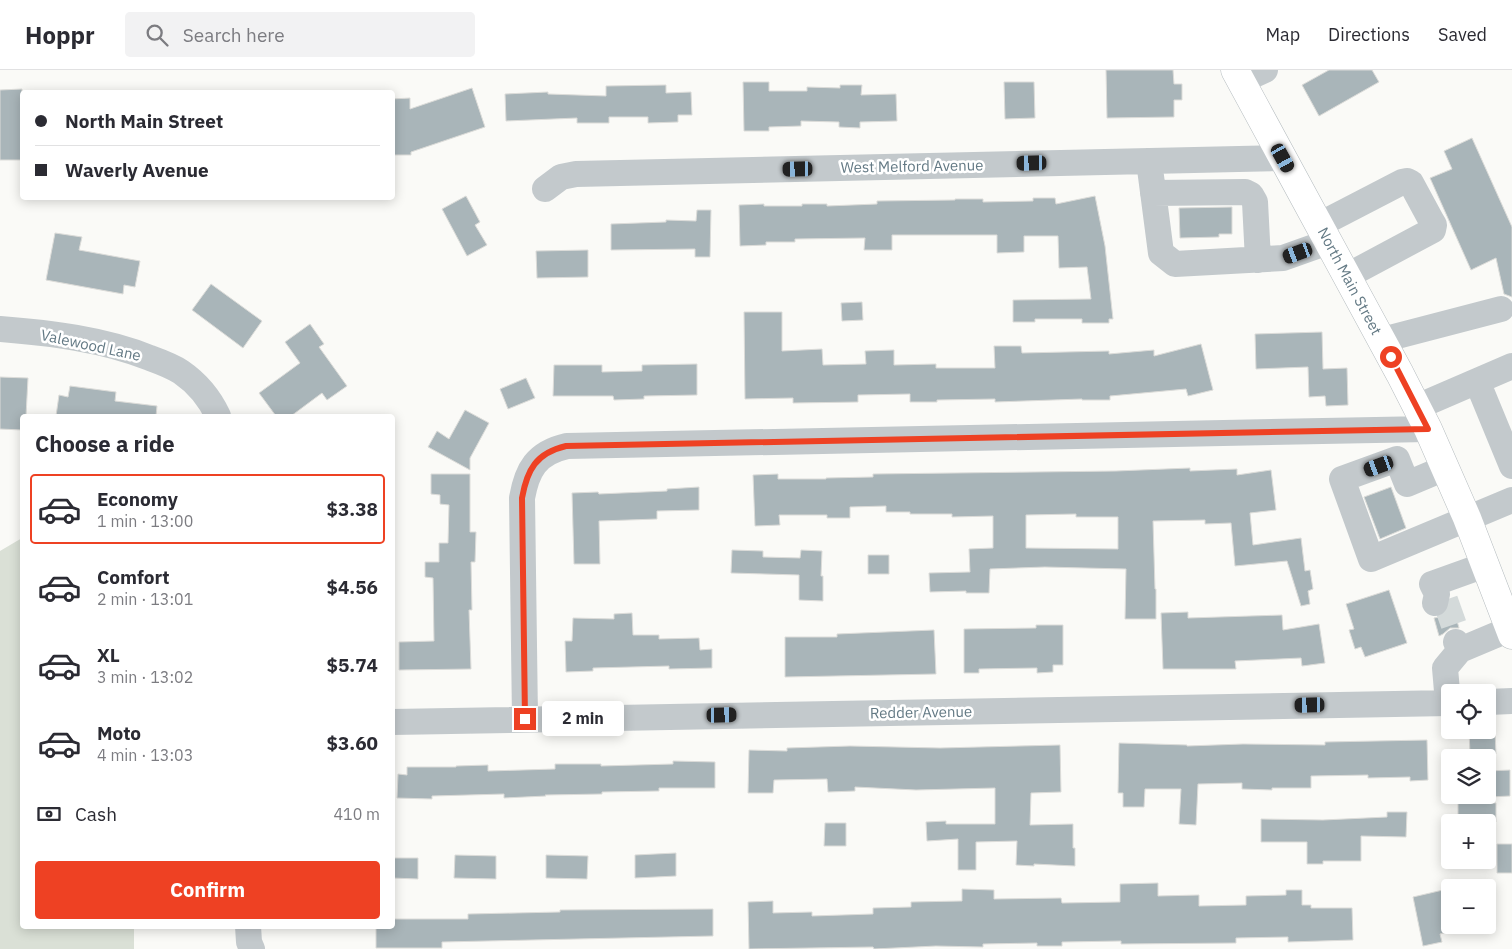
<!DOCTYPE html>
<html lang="en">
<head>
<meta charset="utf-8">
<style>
	:root { --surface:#fff; --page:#f2f2f3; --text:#2b2b33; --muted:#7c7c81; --line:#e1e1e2; --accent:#ee4123 }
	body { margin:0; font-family:"IBM Plex Sans",sans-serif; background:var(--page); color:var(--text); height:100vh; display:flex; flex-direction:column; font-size:19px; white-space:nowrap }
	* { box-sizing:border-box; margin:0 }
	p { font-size:16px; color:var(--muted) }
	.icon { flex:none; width:28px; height:28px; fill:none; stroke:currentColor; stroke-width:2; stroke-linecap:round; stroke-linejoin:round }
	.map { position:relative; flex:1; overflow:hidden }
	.side { position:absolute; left:20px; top:344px; width:375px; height:515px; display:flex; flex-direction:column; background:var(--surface); border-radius:5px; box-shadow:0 2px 12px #0003 }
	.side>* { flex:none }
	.guide { position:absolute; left:20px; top:20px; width:375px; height:110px; border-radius:5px; box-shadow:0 2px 12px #0003; display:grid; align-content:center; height:110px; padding:0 15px; background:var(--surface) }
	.fabs { position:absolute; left:1441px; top:614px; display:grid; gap:10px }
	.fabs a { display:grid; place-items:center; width:55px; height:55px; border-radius:5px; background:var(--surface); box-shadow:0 2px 12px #0003; font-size:25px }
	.end { position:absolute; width:22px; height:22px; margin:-11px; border:6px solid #ee4123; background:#fff; box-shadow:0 0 0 2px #fff }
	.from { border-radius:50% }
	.bubble { position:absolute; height:35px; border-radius:5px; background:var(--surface); box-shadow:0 2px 12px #0003; font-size:16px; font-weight:800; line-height:35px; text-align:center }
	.car { position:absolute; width:15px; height:30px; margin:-15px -8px; border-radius:6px; box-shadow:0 0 4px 1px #0007; background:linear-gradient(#222 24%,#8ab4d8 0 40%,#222 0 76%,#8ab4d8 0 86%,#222 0) }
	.guide b { display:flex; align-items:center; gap:18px; height:48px; font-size:19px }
	.guide b+b { border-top:1px solid var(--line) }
	.guide i { width:12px; height:12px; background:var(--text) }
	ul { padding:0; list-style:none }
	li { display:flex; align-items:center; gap:15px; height:70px; margin:0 10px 8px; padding:0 5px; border:2px solid transparent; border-radius:5px }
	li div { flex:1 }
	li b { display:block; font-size:19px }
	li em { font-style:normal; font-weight:800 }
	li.current { border-color:var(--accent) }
	li>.icon { width:45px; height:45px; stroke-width:1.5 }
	h2 { padding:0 15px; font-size:22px; line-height:60px }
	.pay { display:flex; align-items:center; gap:12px; height:55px; padding:0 15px; font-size:19px }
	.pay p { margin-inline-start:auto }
	.primary-button { display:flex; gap:10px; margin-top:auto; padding:10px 15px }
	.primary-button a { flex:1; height:58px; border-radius:5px; background:var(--accent); color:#fff; font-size:20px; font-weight:800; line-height:58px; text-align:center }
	header { display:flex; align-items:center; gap:30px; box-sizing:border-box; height:70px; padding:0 25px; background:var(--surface); border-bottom:1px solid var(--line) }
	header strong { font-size:24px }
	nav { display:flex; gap:28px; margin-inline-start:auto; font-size:18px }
	.search { width:350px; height:45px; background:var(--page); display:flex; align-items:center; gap:12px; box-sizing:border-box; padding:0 18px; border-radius:5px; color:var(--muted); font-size:19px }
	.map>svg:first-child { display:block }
</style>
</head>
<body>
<header>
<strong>Hoppr</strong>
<div class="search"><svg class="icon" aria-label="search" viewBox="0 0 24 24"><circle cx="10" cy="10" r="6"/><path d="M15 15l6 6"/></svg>Search here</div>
<nav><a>Map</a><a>Directions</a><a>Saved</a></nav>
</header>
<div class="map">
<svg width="1512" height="879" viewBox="0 0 1512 879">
	<rect width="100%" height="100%" fill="#fafaf7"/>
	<path fill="#dae0d6" d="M22,468V856H134V879H0V481Z"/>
	<path fill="#a9b5b9" stroke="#dcdcd9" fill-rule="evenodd" d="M1106,0H1173L1174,14H1182V30H1174V47L1107,48Z
		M1329,0H1372L1379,12L1319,46L1302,15Z
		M743,12H769V21H807V17L840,18V15H862L861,25L896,24L897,51L860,52V58L839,57V52L801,51V56L769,57V61H744Z
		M1004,12H1034L1035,48L1005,49Z
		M666,15V23L691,22L692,45H678V52L648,53V47H609V53H577V48L506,51L505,24L548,22V24L606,26V16Z
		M472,18L485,57L411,82V85H392V29L410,28V39Z
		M22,19V90H0V20Z
		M1472,68L1512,157V227L1504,224L1496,188L1471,200L1430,108L1452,99L1444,81Z
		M466,126L480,152L475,155L487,175L467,186L442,139Z
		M1095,126L1105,176L1113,249H1109V253H1082V249H1035V252H1013V230L1091,229L1087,197L1059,198L1058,166H1024V182L997,183V165H892V180H864L865,168L795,169V172H766V175L740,176L739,135L764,134V136H802V134H827V136L877,134V131L955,130V129H983V132L1033,131V128H1055L1056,134Z
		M1232,137V164H1219V167L1180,168L1179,138Z
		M697,140H711L710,187H695V179L611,180V154L666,152V150L696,151Z
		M55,163L82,167L79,180L140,191L135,217L124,215L123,224L46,210Z
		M588,180V207L537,208L536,181Z
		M211,214L262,251L243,278L192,240Z
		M862,232L863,250L842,251L841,233Z
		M744,242H782V281L822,279L823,295L866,294L865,281L894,280V295L936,294V298H995L994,276H1021L1022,283L1109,281V284L1154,280V286L1201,274L1213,320L1188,326L1186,319L1110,326V330H1082V329L995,332V329L937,330V332H910V324L858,325V332L793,333V328L745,329Z
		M310,254L324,274L319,277L347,316L327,330L322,323L291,346H276L259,323L300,293L285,272Z
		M1322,262L1323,299L1347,298L1348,335L1326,336L1325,326L1309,327L1308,297L1256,299L1255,264Z
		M697,294V325L644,326V329L614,330L613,326H553L554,295H602V302L642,301V295Z
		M0,307L28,308L26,346H22V360L0,359Z
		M526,308L535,328L508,339L500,319Z
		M70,316L116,322L115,331L157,336L156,346H56L59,325L68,327Z
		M465,340L489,353L470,388V400L428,377L437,361L449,369Z
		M1190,398V401L1237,399V405L1271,400L1276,440L1250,443L1253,475L1301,468L1305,501L1310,500L1313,519L1308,521L1310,534L1301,536L1287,491L1235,496L1231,453L1205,454V450L1153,451L1155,519H1156V549H1125L1126,499L1045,497L990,499L989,523H966V521L930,522L929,503L970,502L969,479L993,478V446L952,447V444H910V442H886V436L850,437V448H827V445H779L780,455L755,456L753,405L778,404V409H826V408L873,407V404L1116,401ZM1076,444V447H1118V479L1026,478V445Z
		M431,404H470V462H476L475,492H471L472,540H469L471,599L399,600V572L434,571L433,508L425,507V492H439V473H448L449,435L440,434V425L431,424Z
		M699,417V440L657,441V449L599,451L600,494H574L572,423L598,422L599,424L667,421V419Z
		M1391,417L1406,458L1380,469L1364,427Z
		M732,480L763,481V487L800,488L801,480L822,481L821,506H823V531L799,530V505L731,503Z
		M868,485H889V504H868Z
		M1389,520L1407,573L1365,587L1361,577L1355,579L1349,560L1354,559L1346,534Z
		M1451,529L1459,558H1450L1443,564L1439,566L1434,548L1440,547L1446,543Z
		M1188,542V548L1282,545L1283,560L1319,554L1325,593L1302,596L1301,588L1235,591L1236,599H1163L1161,543Z
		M632,543L633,565H659V569L699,568L700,580L712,579V598L669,599V596L593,598V601L566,602L565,571H572L573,548L614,549V544Z
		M1036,555H1063V595H1053V602L1037,603V598L979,599V603H964V559L1036,558Z
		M934,560L936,604L785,607V567H837V564Z
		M1469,660H1495L1496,684H1470Z
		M1427,670L1428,710L1410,711V707L1368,708V705L1311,706V718H1272V720L1242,719V713L1198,714L1196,755L1179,754L1181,719H1145L1144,737H1123V723H1118L1119,673L1187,675V676L1243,674L1325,675V672Z
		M1060,675L1061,722L1031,723L1030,755L1073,754V778H1075V796L1034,794V796L1016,795L1017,771L976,772V800H958V769L927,771L926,752L946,751V754H995V718L916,720L855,717V721L828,722L827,709L774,710L773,723H748L749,680L787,681V678L850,676L940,678Z
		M673,691L715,692V718H659V721L602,722V724L545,725L546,726L504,728V724L432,726V729L397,728L398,704L407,705V697H456V696L488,695V701L555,699V694H601V696L673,694Z
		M1510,700V726L1488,727V701Z
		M1458,733H1496V752H1458Z
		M1387,742H1407L1406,767L1361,766V791H1323V794H1307V772H1261V749L1323,750L1387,747Z
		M825,753H846V776H824Z
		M1497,774H1512V803H1497Z
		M676,783V806L635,808V785Z
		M455,785L496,786V809L454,808Z
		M546,785L588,786L587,809L546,808Z
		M392,788H418V809L392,808Z
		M1158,813V826L1199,825V836L1246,835V826L1286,825V820H1302V835H1311V838H1352L1353,870L1288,872V867L1236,868V873L1121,874V871L1062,872V876H1037V873L983,874V877L936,876L874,879L873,877L749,879L748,832L773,831V843L812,842V846L873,844V838L911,837V832L962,831V819L994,820V829L1061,828L1062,833L1120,832V814Z
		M1443,820L1452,861L1440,864L1442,872L1423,876L1413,827Z
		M713,839V866L442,872V878H376V856H392V849H468V844L560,842V840Z"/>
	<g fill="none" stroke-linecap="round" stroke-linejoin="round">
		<path stroke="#d4dada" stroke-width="26" stroke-dasharray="26 13" stroke-linecap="butt" d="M1445,530L1456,561"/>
		<defs>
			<path id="major" d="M1235,0L1400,304L1428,359L1467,448L1512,565"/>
		</defs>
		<use href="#major" stroke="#b6bdc0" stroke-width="29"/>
		<path stroke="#c3c9cc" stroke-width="26" d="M1241,11L1265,0
			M1149,91L1161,183L1175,194L1283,188L1328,172
			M545,119L561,107L576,104L1283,88
			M1153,123L1245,122L1251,125L1255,132L1258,190
			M1319,155L1402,112L1407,111L1411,113L1431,150L1434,155L1433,160L1347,206
			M0,259C50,263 103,269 150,288C161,292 172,296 181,302C197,313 210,329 218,346
			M1382,270L1501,239
			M1477,311L1512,396
			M1417,337L1512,296
			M1445,398L1407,414L1397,389L1342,409L1371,489L1512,430
			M1435,533L1437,524L1432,514L1485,495
			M1456,572L1460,580L1510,559
			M1488,632L1512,631
			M1448,633L1445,598L1460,580
			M525,649L522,428C527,400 536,383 567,376L1428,359
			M392,652L1450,633
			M248,856L249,872L252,879"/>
		<use href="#major" stroke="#fff" stroke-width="28"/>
	</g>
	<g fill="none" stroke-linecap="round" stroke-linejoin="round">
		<path stroke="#ee4123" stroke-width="6" d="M525,649L522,428C527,400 536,383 566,376L1428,359L1391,287"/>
	</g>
	<g text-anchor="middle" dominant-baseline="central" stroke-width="5" stroke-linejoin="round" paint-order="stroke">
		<g font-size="15" fill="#637984" stroke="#fff">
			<text transform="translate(912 96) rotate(-1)">West Melford Avenue</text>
			<text transform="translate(1350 211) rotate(62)">North Main Street</text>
			<text transform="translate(91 275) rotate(12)">Valewood Lane</text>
			<text transform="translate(921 642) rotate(-1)">Redder Avenue</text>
		</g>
	</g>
</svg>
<div class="fabs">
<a><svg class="icon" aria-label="locate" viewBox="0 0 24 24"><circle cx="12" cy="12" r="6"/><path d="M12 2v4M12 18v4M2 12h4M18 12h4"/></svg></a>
<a><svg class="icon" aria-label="layers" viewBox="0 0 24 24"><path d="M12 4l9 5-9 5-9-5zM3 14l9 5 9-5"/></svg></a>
<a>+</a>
<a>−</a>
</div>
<i class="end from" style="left:1391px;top:287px"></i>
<i class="end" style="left:525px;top:649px"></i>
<div class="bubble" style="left:542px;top:631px;width:82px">2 min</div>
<i class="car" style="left:1283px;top:88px;rotate:151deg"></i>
<i class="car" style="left:1032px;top:93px;rotate:269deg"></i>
<i class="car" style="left:798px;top:99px;rotate:269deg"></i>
<i class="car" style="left:1298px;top:183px;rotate:250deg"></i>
<i class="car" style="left:1379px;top:396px;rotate:250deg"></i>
<i class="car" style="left:1310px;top:635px;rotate:269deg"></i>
<i class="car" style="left:722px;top:645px;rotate:89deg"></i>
<div class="guide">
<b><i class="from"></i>North Main Street</b>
<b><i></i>Waverly Avenue</b>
</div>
<section class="side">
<h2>Choose a ride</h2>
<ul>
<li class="current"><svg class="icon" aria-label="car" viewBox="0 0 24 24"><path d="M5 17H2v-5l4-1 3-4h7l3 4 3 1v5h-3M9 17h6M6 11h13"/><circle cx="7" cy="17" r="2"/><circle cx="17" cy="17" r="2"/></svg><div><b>Economy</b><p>1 min · 13:00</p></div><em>$3.38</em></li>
<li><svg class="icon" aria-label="car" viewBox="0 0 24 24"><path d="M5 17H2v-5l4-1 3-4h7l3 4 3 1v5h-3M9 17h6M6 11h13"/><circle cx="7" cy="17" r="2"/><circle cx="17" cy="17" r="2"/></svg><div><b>Comfort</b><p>2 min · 13:01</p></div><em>$4.56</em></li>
<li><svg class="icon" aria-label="car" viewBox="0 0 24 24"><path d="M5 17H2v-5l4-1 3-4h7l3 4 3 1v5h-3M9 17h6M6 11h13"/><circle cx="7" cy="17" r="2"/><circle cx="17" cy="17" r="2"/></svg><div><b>XL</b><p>3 min · 13:02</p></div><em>$5.74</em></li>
<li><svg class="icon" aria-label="car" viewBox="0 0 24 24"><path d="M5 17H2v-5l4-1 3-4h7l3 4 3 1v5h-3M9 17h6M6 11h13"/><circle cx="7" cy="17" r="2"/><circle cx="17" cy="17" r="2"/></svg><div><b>Moto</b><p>4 min · 13:03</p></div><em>$3.60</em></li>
</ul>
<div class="pay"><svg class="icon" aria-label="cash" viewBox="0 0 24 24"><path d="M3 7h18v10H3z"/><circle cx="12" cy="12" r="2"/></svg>Cash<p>410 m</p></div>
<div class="primary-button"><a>Confirm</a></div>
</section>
</div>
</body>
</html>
